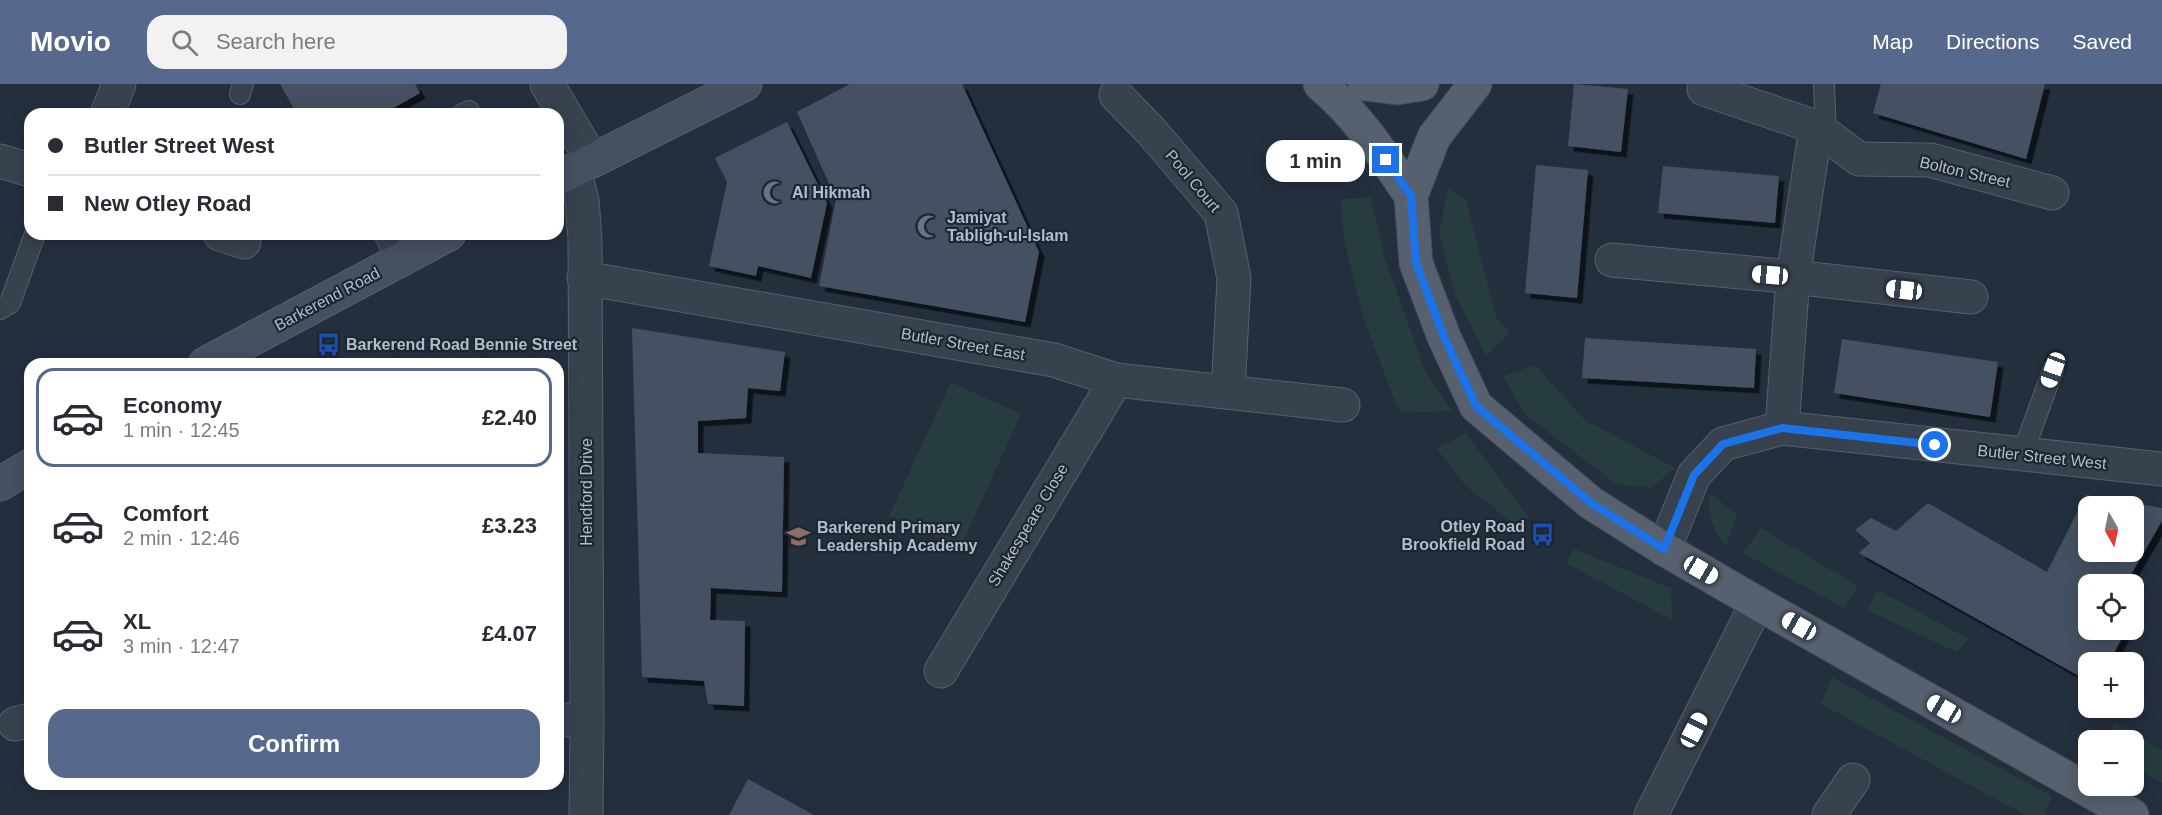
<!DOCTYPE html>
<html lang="en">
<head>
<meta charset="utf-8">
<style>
	:root { --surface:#fff; --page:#f2f2f3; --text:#2b2b33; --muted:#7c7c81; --line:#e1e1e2; --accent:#56698c }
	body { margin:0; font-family:Arial,sans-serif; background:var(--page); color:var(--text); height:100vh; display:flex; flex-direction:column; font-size:22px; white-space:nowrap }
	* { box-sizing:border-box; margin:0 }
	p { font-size:20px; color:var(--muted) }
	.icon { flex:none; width:33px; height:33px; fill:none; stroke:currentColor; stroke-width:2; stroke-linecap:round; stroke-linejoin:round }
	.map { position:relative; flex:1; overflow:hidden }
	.sheet { position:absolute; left:24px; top:274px; width:540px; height:432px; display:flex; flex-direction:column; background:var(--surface); border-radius:18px; box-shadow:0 3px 15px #0003 }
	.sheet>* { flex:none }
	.top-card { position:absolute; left:24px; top:24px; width:540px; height:132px; border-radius:18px; box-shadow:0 3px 15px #0003; display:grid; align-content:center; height:132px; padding:0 24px; background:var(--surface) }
	.needle { width:39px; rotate:171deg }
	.controls { position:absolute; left:2078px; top:412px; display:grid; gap:12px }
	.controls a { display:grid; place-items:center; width:66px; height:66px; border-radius:12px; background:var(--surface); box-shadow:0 3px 15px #0003; font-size:30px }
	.end { position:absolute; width:27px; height:27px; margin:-14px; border:8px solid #1a73e8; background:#fff; box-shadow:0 0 0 3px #fff }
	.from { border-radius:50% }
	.bubble { position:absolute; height:42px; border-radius:18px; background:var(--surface); box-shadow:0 3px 15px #0003; font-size:20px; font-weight:600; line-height:42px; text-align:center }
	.car { position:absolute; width:18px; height:36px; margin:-18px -9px; border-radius:8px; box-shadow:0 0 4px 2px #0007; background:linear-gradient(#fff 24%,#345 0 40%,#fff 0 76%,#345 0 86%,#fff 0) }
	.top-card b { display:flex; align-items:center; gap:21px; height:57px; font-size:22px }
	.top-card b+b { border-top:2px solid var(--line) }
	.top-card i { width:15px; height:15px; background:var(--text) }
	ul { padding:10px 0 0; list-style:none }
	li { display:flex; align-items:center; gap:18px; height:99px; margin:0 12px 9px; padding:0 12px; border:3px solid transparent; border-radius:18px }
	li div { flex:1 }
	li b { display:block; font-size:22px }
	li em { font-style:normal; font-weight:600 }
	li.active { border-color:var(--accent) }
	li>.icon { width:54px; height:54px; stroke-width:1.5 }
	.button { display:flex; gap:12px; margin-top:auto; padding:12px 24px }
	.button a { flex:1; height:69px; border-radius:18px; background:var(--accent); color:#fff; font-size:24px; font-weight:600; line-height:69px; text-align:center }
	header { display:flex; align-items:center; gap:36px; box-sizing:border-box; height:84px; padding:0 30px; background:var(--accent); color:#fff }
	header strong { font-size:28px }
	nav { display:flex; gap:33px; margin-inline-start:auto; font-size:21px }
	.search { width:420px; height:54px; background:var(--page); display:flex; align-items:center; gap:15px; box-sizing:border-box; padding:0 21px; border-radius:18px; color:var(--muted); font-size:22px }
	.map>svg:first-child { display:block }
</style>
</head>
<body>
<header>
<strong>Movio</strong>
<div class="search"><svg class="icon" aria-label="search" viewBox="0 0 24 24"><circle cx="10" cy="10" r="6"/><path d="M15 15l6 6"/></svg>Search here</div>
<nav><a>Map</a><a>Directions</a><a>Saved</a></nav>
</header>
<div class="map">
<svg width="2162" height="731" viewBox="0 0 2162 731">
	<defs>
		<filter id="shadow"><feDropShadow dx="5.5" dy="5.5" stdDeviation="0" flood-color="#0009"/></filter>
	</defs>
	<rect width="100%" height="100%" fill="#242f3e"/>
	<path fill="#263c3f" d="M1448,104L1466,116L1496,233L1510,249L1486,271L1455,210L1439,151Z
		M1371,113L1384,172L1425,287L1452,327L1400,329L1365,239L1345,160L1340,116Z
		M1535,281L1585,336L1675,384L1651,404L1616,400L1526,331L1503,292Z
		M951,298L1021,330L960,464L889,432Z
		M1466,349L1528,433L1519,444L1466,402L1437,365Z
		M1709,409L1737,430L1726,463C1714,448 1707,429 1709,409Z
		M1761,444L1858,502L1844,524L1743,469Z
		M1574,465L1671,504L1672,536L1566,479Z
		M1878,506L1969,555L1956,568L1867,526Z
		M1832,593L2052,712L2045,731H2025L1821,620Z
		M2115,639L2162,666V699L2133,682V657H2105Z"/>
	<path fill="#455162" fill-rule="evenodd" filter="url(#shadow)" d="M280,0H415L420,9L383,30H297Z
		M850,0H962L1039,168L1025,238L819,202L836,115L797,28Z
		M1574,0L1628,5L1621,68L1568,62Z
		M1881,0H2045L2026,75L1873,29Z
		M442,25L445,30H433Z
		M787,38L827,119L811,194L758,182L756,192L709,182L727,98L715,74Z
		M1536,81L1588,86L1577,214L1525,209Z
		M1663,82L1779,92L1775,139L1658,129Z
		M632,244L785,268L780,307L748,304L746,334L698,337V369L784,373L782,508L711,504L710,536L745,537L744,622L708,620L704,597L642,593Z
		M1585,254L1756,265L1754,304L1582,294Z
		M1842,255L1998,278L1990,333L1834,309Z
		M2086,411L2162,424V437L2125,501H2088V546H2126L2109,579H2088V597L1859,469L1870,459L1855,446L1871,434L1896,447L1928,419L2047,488ZM2088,423H2133V468H2088Z
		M748,695L814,731H729Z"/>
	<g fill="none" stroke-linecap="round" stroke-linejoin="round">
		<defs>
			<path id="lane" d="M1824,0L1826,51
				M240,10L243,0
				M462,30L469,27L470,30
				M384,150L398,176
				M0,225L10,219L35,150
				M2022,371L2053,286"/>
			<path id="street" d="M547,0L592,76
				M1704,5L1816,43L1859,75L1930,76L2052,109
				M1116,11L1151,47L1221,129L1234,194L1228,308
				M107,30L119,0
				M0,77L30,86
				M574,86L582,116L585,155L587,636L586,731
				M220,150L244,158
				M1612,176L1793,193L1971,213
				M584,194L1054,276L1116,296L1343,321
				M1782,344L1793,193L1816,43
				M1664,465L1694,391L1723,360L1782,344L2162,385
				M941,587L1116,296
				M558,636H587
				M15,640L30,636
				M1651,731L1757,519
				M1829,731L1853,696"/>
			<path id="secondary" d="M558,94L745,0
				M205,280L449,150
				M0,400L30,382"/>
			<path id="primary" d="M1320,0C1358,32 1383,71 1411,112
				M1365,0L1397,4L1422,0
				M1475,0L1434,53L1411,112L1416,179L1444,253L1476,322L1591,419L1664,465L1757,519L2132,731"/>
		</defs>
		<use href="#lane" stroke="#565f6c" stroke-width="22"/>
		<use href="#street" stroke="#565f6c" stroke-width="35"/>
		<use href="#secondary" stroke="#565f6c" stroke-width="35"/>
		<use href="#primary" stroke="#414a57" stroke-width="35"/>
		<use href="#lane" stroke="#38414e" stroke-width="20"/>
		<use href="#street" stroke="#38414e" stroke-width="33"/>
		<use href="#secondary" stroke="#465061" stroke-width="33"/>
		<use href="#primary" stroke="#56606e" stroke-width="33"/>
	</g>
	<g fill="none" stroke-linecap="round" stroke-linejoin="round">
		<path stroke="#1a73e8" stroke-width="8" d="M1386,76L1411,112L1416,179L1444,253L1476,322L1591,419L1664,465L1694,391L1723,360L1782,344L1935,361"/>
	</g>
	<defs>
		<symbol id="mosque-bare" viewBox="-9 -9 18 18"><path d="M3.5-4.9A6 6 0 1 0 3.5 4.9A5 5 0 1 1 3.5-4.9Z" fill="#6b7280" stroke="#1d2633" stroke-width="2.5" paint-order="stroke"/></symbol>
		<symbol id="bus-bare" viewBox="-9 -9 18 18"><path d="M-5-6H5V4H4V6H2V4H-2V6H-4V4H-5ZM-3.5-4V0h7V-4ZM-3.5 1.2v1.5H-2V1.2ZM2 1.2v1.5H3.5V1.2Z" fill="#1a4fb4" stroke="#1d2633" stroke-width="2.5" paint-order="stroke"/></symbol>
		<symbol id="school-bare" viewBox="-9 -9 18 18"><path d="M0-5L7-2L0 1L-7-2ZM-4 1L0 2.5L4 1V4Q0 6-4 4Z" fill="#8d6e63" stroke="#1d2633" stroke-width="2.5" paint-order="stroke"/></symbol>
	</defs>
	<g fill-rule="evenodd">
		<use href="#mosque-bare" x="758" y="92" width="33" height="33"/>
		<use href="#mosque-bare" x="912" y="126" width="33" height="33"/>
		<use href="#bus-bare" x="312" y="244" width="33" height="33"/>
		<use href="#bus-bare" x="1526" y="434" width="33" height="33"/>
		<use href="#school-bare" x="782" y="436" width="33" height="33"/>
	</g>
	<g text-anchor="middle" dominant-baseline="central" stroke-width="4.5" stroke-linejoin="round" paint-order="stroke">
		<g font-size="16" fill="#b4bcc9" stroke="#1d2633">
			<text transform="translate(1965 88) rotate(13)">Bolton Street</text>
			<text transform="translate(1193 97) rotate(50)">Pool Court</text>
			<text transform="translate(327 215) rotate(-28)">Barkerend Road</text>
			<text transform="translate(963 260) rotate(10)">Butler Street East</text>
			<text transform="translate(2042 373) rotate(6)">Butler Street West</text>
			<text transform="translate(586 408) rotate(-90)">Hendford Drive</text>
			<text transform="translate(1028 441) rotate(-59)">Shakespeare Close</text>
		</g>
		<g font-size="16" font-weight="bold" fill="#b4bcc9" stroke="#1d2633" text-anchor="start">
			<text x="792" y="108">Al Hikmah</text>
			<text x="947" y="133">Jamiyat<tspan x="947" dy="18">Tabligh-ul-Islam</tspan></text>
			<text x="346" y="260">Barkerend Road Bennie Street</text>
			<text x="1525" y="442" text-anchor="end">Otley Road<tspan x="1525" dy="18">Brookfield Road</tspan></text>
			<text x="817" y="443">Barkerend Primary<tspan x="817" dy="18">Leadership Academy</tspan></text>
		</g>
	</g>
</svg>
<div class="controls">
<a><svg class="needle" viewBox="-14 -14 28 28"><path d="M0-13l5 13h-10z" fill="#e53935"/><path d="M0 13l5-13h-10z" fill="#7c7c81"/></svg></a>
<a><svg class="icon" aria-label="locate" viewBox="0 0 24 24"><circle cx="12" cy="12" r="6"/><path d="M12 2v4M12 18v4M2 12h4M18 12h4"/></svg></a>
<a>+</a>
<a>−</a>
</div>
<i class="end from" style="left:1935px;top:361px"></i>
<i class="end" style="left:1386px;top:76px"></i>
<div class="bubble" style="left:1266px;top:56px;width:99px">1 min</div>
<i class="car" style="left:1770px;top:191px;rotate:275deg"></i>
<i class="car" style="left:1904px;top:206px;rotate:277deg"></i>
<i class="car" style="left:2053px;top:286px;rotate:200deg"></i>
<i class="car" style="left:1701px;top:486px;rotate:120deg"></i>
<i class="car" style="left:1799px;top:542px;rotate:299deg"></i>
<i class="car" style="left:1944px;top:625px;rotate:300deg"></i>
<i class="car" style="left:1694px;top:646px;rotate:27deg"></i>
<div class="top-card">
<b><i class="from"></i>Butler Street West</b>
<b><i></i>New Otley Road</b>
</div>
<section class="sheet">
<ul>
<li class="active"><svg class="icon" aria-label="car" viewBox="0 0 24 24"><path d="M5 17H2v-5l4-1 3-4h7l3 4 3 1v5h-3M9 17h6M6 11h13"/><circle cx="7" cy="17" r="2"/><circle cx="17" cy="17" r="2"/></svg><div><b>Economy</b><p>1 min · 12:45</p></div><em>£2.40</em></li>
<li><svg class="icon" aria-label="car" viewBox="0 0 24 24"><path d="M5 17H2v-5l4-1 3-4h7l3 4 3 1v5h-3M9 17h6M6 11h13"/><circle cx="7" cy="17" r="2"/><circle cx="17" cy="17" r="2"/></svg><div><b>Comfort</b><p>2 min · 12:46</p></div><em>£3.23</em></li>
<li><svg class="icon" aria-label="car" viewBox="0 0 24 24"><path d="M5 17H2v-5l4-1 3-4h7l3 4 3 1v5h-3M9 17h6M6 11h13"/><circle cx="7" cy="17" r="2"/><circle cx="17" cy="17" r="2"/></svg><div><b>XL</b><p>3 min · 12:47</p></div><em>£4.07</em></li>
</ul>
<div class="button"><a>Confirm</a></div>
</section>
</div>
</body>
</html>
